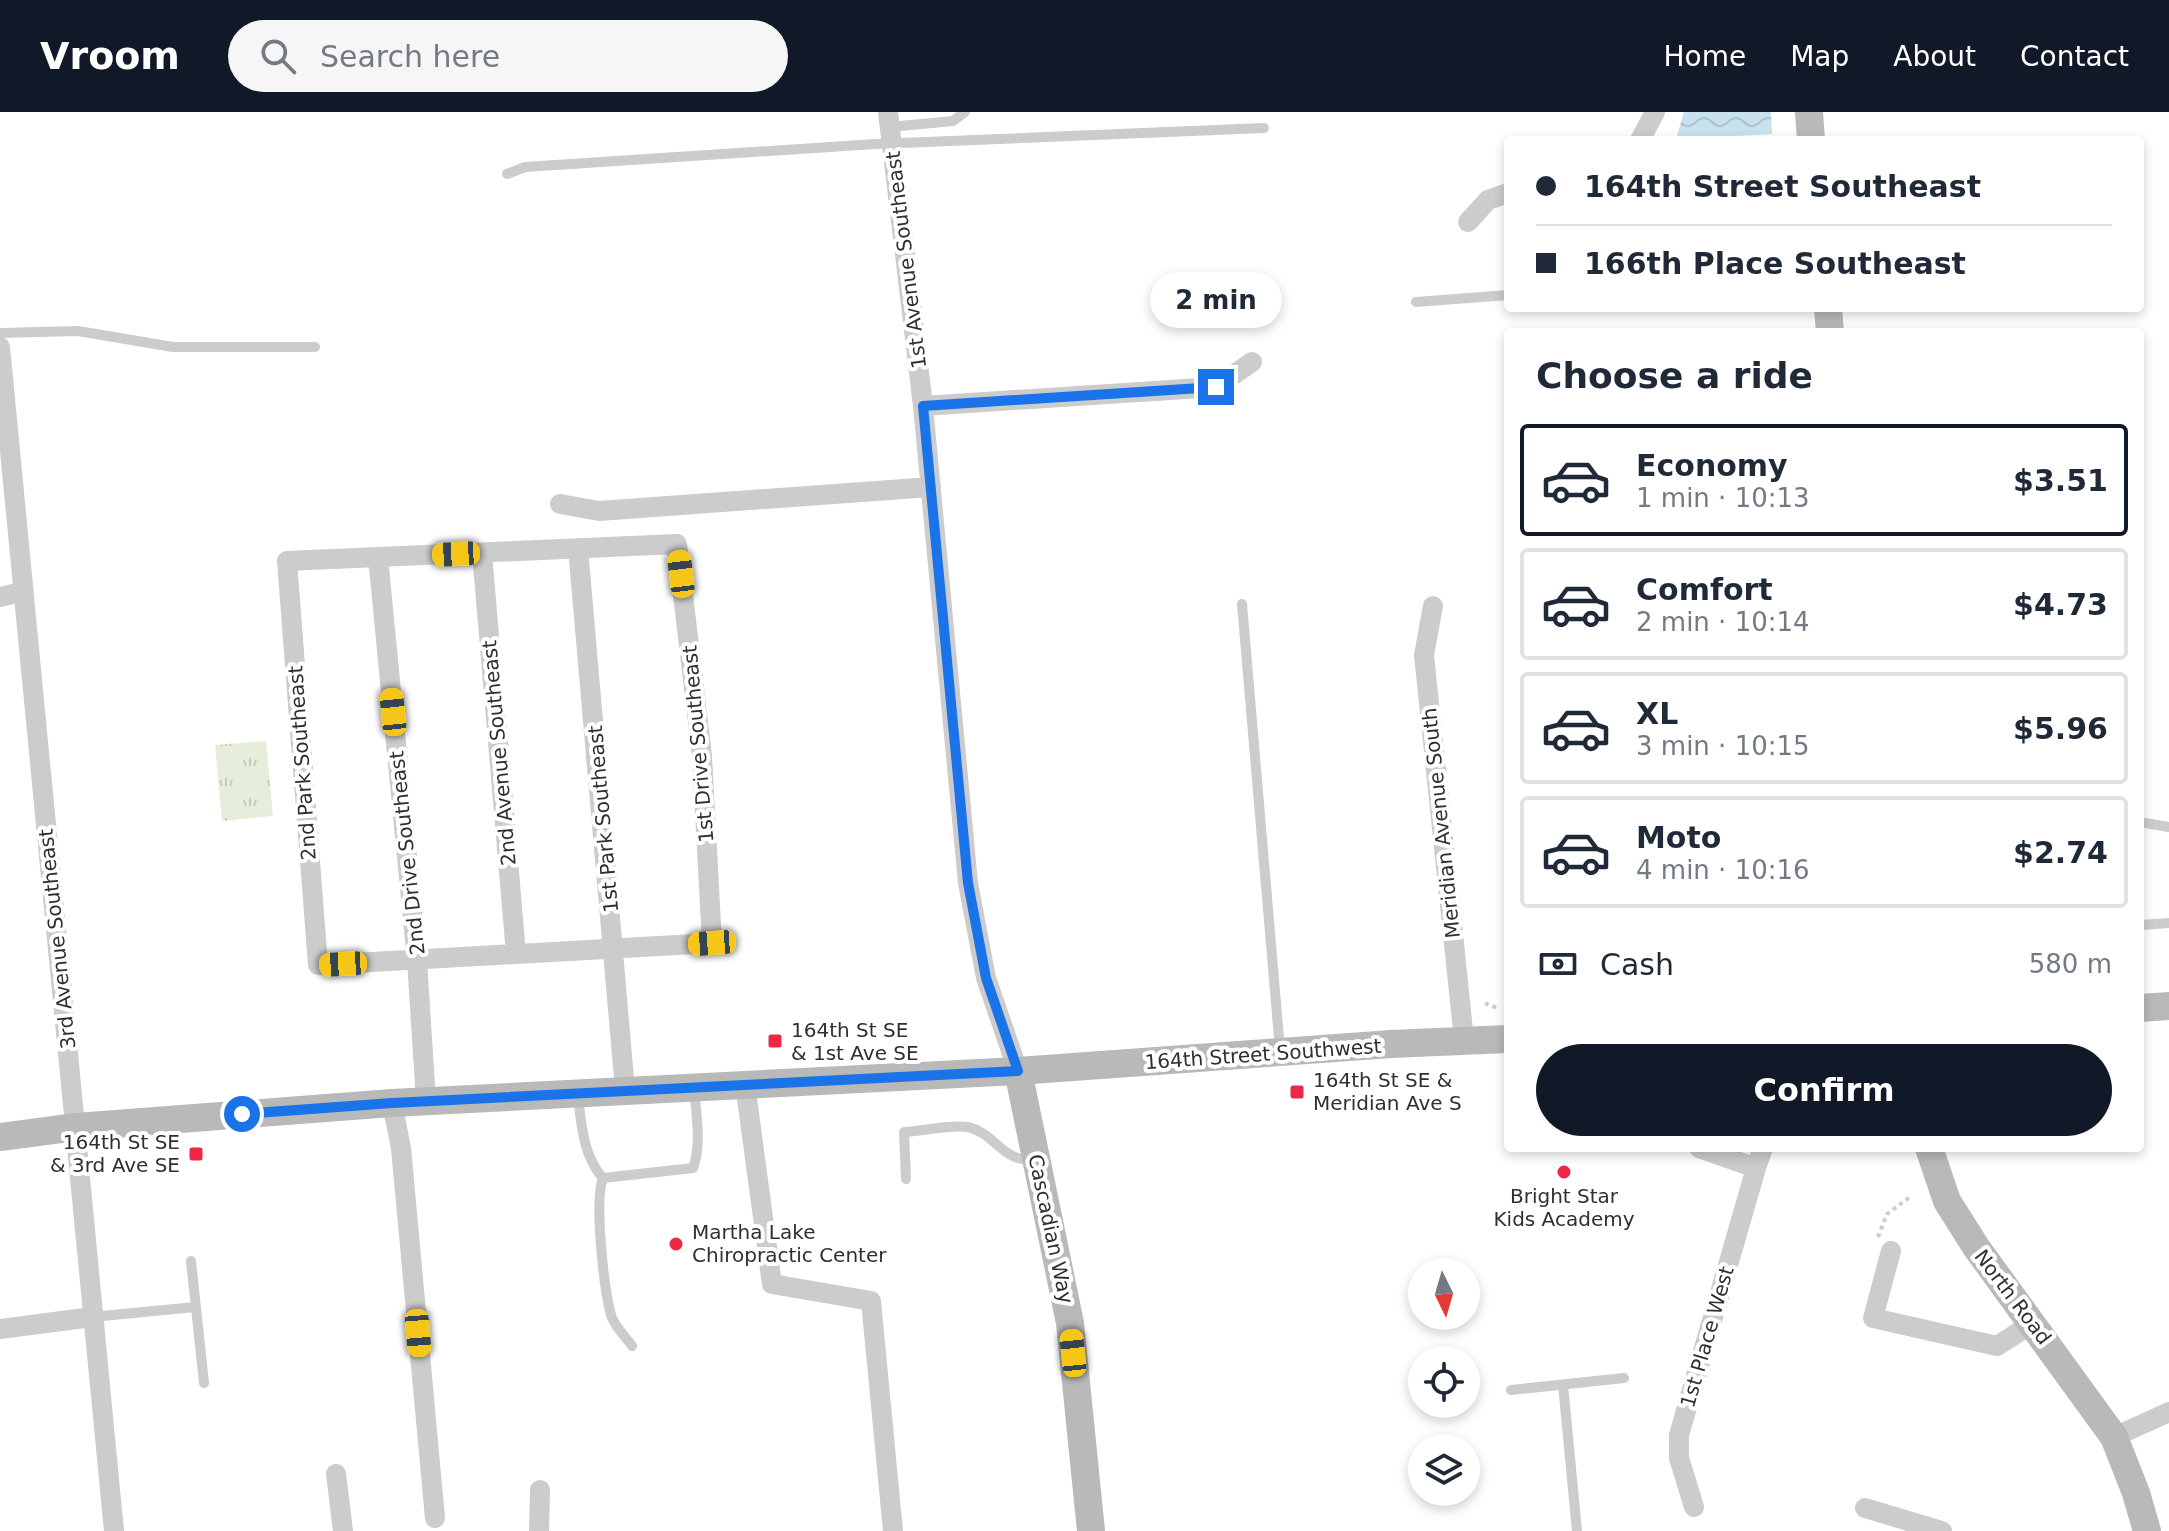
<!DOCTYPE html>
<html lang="en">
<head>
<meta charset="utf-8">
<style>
	:root { --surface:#fff; --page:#f6f6f7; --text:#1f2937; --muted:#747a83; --line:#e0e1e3; --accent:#111827 }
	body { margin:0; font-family:"DejaVu Sans",sans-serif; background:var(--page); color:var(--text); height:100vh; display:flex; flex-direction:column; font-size:30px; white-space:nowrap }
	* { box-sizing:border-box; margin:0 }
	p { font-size:26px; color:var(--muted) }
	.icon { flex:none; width:44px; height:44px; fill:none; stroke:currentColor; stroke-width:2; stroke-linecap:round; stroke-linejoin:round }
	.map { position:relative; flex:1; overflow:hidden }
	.panel { position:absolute; left:1504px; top:216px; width:640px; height:824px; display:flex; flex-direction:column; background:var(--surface); border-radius:8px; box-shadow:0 4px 12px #0003 }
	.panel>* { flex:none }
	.top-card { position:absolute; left:1504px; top:24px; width:640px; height:176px; border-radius:8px; box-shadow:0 4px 12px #0003; display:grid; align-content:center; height:176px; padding:0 32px; background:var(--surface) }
	.needle { width:52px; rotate:175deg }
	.tools { position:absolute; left:1408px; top:1146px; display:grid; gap:16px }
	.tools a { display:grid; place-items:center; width:72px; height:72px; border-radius:50%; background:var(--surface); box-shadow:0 4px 12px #0003; font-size:40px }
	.end { position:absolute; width:36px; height:36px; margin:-18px; border:10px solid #1a73e8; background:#fff; box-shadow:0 0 0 4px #fff }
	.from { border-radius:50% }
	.bubble { position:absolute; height:56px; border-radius:28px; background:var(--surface); box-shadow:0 4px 12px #0003; font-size:26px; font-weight:800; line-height:56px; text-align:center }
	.car { position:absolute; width:24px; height:48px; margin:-24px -12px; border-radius:10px; box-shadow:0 0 6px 2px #0007; background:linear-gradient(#f5c518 24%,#345 0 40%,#f5c518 0 76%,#345 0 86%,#f5c518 0) }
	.top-card b { display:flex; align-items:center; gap:28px; height:76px; font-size:30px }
	.top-card b+b { border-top:2px solid var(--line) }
	.top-card i { width:20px; height:20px; background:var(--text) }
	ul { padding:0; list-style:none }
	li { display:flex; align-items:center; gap:24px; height:112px; margin:0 16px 12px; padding:0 16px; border:4px solid var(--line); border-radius:8px }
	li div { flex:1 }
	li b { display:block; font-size:30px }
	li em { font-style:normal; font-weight:800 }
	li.current { border-color:var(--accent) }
	li>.icon { width:72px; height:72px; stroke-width:1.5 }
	h2 { padding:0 32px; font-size:36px; line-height:96px }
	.pay { display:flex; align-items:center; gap:20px; height:88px; padding:0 32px; font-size:30px }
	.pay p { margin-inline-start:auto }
	.button { display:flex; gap:16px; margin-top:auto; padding:16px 32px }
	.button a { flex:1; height:92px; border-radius:48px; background:var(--accent); color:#fff; font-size:32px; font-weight:800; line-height:92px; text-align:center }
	header { display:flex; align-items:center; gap:48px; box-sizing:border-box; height:112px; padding:0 40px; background:var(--accent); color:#fff }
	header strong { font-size:38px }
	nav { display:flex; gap:44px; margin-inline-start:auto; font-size:28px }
	.search { width:560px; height:72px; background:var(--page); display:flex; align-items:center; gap:20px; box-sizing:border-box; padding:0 28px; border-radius:44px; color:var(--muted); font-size:30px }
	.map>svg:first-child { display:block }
</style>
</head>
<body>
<header>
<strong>Vroom</strong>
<div class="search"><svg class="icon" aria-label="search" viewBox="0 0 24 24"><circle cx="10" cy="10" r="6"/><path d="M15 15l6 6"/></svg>Search here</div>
<nav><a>Home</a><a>Map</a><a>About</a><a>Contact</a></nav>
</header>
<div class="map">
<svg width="2169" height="1419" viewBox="0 0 2169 1419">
	<defs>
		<pattern id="grass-tufts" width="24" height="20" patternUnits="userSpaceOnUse" patternTransform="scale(2)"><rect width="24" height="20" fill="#e6eddb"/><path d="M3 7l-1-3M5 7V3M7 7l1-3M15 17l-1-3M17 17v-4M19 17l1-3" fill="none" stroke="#c6ccbc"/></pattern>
		<pattern id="water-waves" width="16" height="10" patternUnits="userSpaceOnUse" patternTransform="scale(2)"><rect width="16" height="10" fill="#c7e2ee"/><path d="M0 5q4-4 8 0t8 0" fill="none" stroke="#abc2cc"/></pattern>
	</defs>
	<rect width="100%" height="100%" fill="#fff"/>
	<path fill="url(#grass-tufts)" d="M266,629L273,704L222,709L215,633Z"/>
	<path fill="url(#water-waves)" d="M1684,0H1771L1772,22L1676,27Z"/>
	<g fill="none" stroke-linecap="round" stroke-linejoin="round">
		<path stroke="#ccc" stroke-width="4" stroke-dasharray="4 4" stroke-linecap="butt" d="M1485,891L1499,897
			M1878,1125L1887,1102L1910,1085"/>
		<path stroke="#ccc" stroke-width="10" d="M890,15L953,9L965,0
			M507,62L525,55L876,32L1264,16
			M1416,190L1508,183
			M0,221L78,219L173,235H315
			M1242,492L1280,938
			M2140,710L2169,715
			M2140,813L2169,811
			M578,983C581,1011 583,1044 603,1066L693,1056C702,1032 696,1001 694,976
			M603,1066C594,1090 604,1177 611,1203C614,1214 626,1225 632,1234
			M906,1067L904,1020C922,1019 952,1012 968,1015C995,1021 1004,1052 1034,1047
			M191,1149L204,1271
			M92,1205L195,1195
			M1563,1273L1577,1419
			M1511,1278L1624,1266"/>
		<path stroke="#ccc" stroke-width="20" d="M888,0L923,294L968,771L986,866L1018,959
			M1640,28L1655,0
			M1468,110L1488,88L1508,81
			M0,235L114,1419
			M923,294L1216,275L1252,250
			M560,392L599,399L931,375
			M677,432L702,644L712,831L318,853L287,449Z
			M578,436L625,978
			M482,441L516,842
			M378,445L417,848L426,989
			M0,485L22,480
			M1433,494L1424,543L1464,928
			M745,972L772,1172L871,1189L893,1419
			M392,991L401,1036L435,1406
			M1756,1056L1763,1036
			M1891,1139L1873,1206L1997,1234L2033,1211
			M0,1217L92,1205
			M2114,1325L2169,1300
			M336,1362L343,1419
			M1694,1395L1679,1346V1323L1756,1056L1699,1036
			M1865,1396L1942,1419
			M539,1419L540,1378"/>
		<path stroke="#b9b9b9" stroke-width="28" d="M1809,0L1811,28
			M1828,196L1830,220
			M2140,896L2169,894
			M1018,959L1070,1211L1091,1419
			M0,1025L76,1015L392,991L1018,959L1391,932L1508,927
			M1929,1036L1947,1089L1976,1135L2114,1325L2136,1381L2147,1419"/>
	</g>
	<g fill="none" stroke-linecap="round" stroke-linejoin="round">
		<path stroke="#1a73e8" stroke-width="10" d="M242,1002L392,991L1018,959L986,866L968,771L923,294L1216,275"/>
	</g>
	<g fill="#ef2747" stroke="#fff" stroke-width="3">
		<rect x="767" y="921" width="16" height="16" rx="4"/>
		<rect x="1289" y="972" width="16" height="16" rx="4"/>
		<rect x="188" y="1034" width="16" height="16" rx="4"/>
		<circle cx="1564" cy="1060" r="8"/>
		<circle cx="676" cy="1132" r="8"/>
	</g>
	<g text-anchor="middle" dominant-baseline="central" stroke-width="8" stroke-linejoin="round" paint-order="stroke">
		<g font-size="20" fill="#2f2f2f" stroke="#fff">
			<text transform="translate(906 148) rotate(-97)">1st Avenue Southeast</text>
			<text transform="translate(698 632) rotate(-95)">1st Drive Southeast</text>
			<text transform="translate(499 641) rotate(-95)">2nd Avenue Southeast</text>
			<text transform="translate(302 651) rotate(-94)">2nd Park Southeast</text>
			<text transform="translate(603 707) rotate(-95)">1st Park Southeast</text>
			<text transform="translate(1441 711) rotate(-96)">Meridian Avenue South</text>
			<text transform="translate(407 741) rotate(-96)">2nd Drive Southeast</text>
			<text transform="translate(57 827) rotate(-96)">3rd Avenue Southeast</text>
			<text transform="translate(1263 942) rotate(-4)">164th Street Southwest</text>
			<text transform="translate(1051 1117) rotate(78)">Cascadian Way</text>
			<text transform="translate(2013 1185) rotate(53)">North Road</text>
			<text transform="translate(1707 1225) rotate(-74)">1st Place West</text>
		</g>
		<g font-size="20" fill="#2f2f2f" stroke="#fff" text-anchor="start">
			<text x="791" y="918">164th St SE<tspan x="791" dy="23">&amp; 1st Ave SE</tspan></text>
			<text x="1313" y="968">164th St SE &amp;<tspan x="1313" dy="23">Meridian Ave S</tspan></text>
			<text x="180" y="1030" text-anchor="end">164th St SE<tspan x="180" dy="23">&amp; 3rd Ave SE</tspan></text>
			<text x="1564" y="1084" text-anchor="middle">Bright Star<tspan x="1564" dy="23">Kids Academy</tspan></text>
			<text x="692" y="1120">Martha Lake<tspan x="692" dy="23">Chiropractic Center</tspan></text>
		</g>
	</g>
</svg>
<div class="tools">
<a><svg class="needle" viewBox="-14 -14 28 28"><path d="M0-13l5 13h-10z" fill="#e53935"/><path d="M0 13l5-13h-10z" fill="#747a83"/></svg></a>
<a><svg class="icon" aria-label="locate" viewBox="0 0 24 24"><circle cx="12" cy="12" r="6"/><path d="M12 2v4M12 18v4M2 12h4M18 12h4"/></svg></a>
<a><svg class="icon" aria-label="layers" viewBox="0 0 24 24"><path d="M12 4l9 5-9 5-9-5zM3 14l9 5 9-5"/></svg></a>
</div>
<i class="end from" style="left:242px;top:1002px"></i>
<i class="end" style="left:1216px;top:275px"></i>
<div class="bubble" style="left:1150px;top:160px;width:132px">2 min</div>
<i class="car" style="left:456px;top:442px;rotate:267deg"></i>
<i class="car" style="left:681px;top:462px;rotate:353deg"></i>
<i class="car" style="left:393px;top:600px;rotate:354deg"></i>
<i class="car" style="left:712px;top:831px;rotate:266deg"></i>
<i class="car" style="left:343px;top:852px;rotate:267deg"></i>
<i class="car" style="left:418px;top:1221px;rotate:175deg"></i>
<i class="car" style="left:1073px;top:1241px;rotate:354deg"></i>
<div class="top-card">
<b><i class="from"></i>164th Street Southeast</b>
<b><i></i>166th Place Southeast</b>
</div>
<section class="panel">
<h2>Choose a ride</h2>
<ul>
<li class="current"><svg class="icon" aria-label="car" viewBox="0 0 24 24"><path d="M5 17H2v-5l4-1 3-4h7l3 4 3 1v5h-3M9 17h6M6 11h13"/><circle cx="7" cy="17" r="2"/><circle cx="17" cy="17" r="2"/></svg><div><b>Economy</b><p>1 min · 10:13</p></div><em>$3.51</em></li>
<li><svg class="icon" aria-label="car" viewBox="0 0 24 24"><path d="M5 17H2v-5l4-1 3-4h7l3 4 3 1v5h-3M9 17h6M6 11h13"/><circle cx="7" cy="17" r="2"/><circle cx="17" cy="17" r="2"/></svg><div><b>Comfort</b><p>2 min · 10:14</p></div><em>$4.73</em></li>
<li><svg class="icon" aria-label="car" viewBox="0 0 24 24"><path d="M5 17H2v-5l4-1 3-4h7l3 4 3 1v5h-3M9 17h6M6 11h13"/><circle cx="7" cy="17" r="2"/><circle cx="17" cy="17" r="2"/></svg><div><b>XL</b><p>3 min · 10:15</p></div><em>$5.96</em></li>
<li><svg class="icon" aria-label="car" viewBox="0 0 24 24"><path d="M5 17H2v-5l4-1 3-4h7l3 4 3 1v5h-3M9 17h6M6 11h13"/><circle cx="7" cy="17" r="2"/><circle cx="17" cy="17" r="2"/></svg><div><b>Moto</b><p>4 min · 10:16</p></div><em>$2.74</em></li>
</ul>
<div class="pay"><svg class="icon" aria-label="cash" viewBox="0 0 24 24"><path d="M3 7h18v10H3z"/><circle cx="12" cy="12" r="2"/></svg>Cash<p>580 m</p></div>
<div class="button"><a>Confirm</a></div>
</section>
</div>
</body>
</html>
